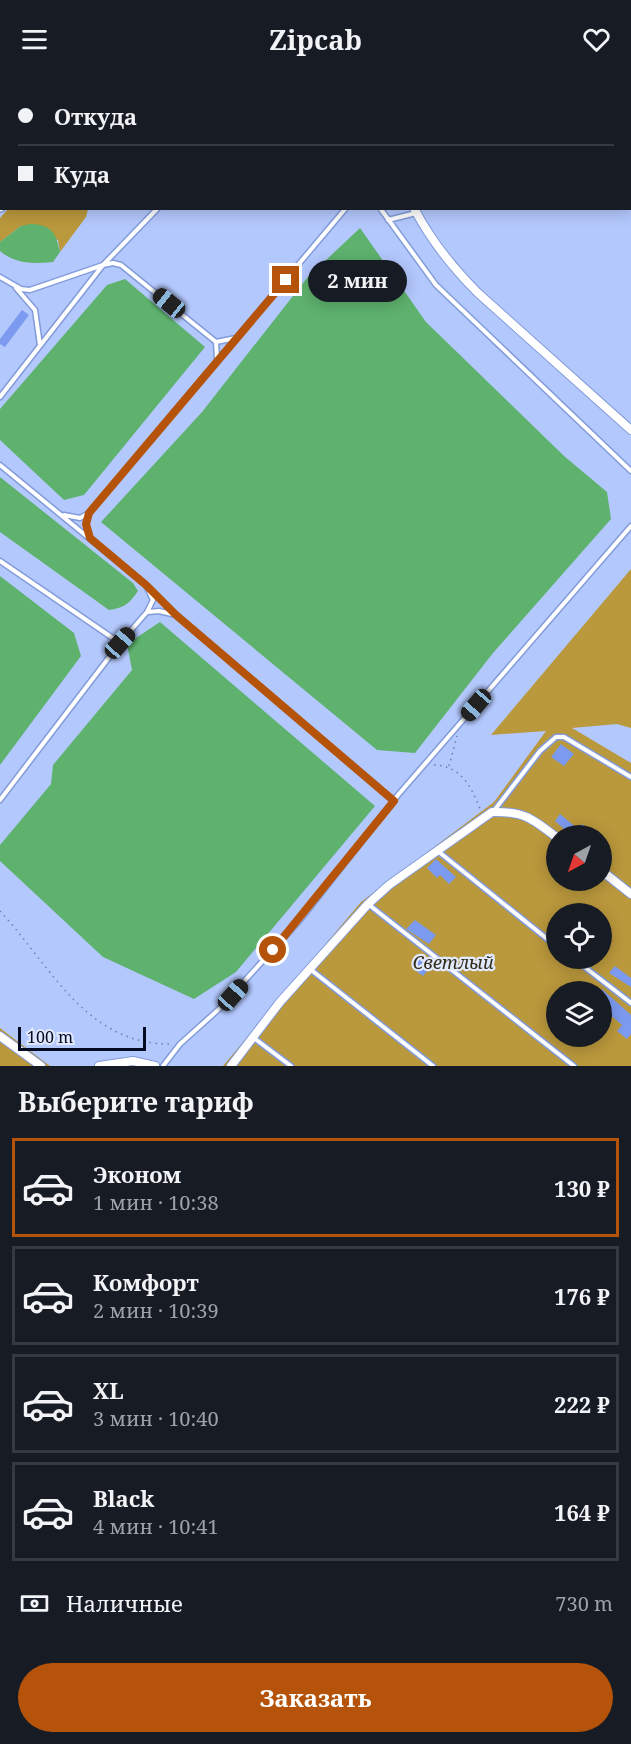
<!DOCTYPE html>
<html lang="ru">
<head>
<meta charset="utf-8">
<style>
	:root { --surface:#171b24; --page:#20242c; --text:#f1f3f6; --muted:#9ea1a6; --line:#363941; --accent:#b45309 }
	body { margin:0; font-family:"Noto Serif",serif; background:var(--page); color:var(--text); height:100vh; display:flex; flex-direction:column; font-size:22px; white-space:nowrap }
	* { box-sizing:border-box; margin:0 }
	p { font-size:20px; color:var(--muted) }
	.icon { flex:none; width:33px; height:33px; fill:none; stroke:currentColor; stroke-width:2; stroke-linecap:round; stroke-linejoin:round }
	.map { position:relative; height:988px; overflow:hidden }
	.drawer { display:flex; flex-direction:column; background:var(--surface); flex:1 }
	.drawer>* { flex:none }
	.guide { position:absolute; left:0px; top:0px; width:632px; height:132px; box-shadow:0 3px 15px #0003; display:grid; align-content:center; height:132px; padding:0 18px; background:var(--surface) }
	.needle { width:39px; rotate:220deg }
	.fabs { position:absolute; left:546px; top:747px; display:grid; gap:12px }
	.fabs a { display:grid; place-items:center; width:66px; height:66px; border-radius:50%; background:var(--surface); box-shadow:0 3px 15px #0003; font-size:30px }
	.scale { position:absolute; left:18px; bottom:15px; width:128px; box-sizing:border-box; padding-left:6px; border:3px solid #050b22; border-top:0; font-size:16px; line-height:21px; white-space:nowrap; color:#050b22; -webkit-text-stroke:4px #e1e9fe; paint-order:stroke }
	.end { position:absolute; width:27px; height:27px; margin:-14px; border:8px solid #b45309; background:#fff; box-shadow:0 0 0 3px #fff }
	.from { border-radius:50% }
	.bubble { position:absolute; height:42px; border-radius:21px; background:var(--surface); box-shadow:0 3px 15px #0003; font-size:20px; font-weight:700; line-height:42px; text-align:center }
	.car { position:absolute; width:18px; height:36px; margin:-18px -9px; border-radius:8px; box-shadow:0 0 4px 2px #0007; background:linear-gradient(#222 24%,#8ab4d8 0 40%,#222 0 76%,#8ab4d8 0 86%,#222 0) }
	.guide b { display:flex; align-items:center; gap:21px; height:57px; font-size:22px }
	.guide b+b { border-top:2px solid var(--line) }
	.guide i { width:15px; height:15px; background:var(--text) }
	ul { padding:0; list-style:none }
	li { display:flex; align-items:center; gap:18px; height:99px; margin:0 12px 9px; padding:0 6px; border:3px solid var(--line); border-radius:0px }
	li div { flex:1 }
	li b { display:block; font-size:22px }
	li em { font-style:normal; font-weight:700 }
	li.selected { border-color:var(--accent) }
	li>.icon { width:54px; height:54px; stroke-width:1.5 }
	h2 { padding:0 18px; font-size:27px; line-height:72px }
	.pay { display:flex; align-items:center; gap:15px; height:66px; padding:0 18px; font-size:22px }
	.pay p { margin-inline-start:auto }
	.action { display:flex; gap:12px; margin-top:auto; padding:12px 18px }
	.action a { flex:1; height:69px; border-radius:36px; background:var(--accent); color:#fff; font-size:24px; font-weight:700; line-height:69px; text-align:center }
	header { display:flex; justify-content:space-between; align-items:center; height:78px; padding:0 18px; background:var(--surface); font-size:27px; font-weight:700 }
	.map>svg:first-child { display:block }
</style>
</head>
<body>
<header><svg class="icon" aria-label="menu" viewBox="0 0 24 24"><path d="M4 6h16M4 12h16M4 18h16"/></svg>Zipcab<svg class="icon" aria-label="heart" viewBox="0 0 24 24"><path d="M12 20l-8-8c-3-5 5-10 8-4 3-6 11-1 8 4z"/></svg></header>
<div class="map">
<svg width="631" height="988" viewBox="0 0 631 988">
	<rect width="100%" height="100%" fill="#b3c8fd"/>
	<path fill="#ba983c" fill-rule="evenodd" d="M8,131H88L86,139L60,174L58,162L21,148L0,164V140Z
		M631,491V650L617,646L572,650L631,685V988H223L361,824L494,724L546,653L491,657ZM556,758H602V802H556ZM556,836H602V880H556ZM556,914H602V958H556Z
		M0,950L50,988H0Z"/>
	<path fill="#5eb26e" d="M31,146C52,147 56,155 60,174L53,184C33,186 15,186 0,173V164L21,148Z
		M360,150L426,244L564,378L607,414L611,441L493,575L415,675L377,672L101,444L202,334L307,200Z
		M125,201L205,269L84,417L64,422L0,362V331L107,207Z
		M0,399L133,505L138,513C129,526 124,530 109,532L0,454Z
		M0,498L74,555L81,578L0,687Z
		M160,544L375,728L236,894L194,921L103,879L0,783V767L51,706L53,687L132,592L127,566Z"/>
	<path fill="#7c9aef" d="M22,232L29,237L5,269L0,266V261Z
		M561,666L574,676L564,688L551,679Z
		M560,736L578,751L582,746L596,758H572L555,743Z
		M436,781L456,799L449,806L440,797L437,800L427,790Z
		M415,842L436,857L429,866L406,851Z
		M420,879L431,888L423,898L412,890Z
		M615,888L631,900V909L609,895Z
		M602,911L631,937V956L627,961L617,953L622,947L602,930Z"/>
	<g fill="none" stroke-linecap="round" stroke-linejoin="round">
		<defs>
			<path id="service" d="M380,130L436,207L631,393
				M388,142L416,135
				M0,199L21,211L30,212L103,187L158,130
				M16,210L35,232L40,267
				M216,264L236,260
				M0,319L103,187L113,185L121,187L216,264L217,281
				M0,387L146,507L153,522L147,534L120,565L0,722
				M89,436L86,446L89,458
				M64,437L80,440L89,435L346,130
				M0,483L120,565
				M149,510L176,537
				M148,534L159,533L176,537L394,723
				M493,734L540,673L556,659H564L631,699
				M439,774L556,868
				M368,826L574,988
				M573,880L631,925
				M310,891L433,988
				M254,960L291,988
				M163,988L180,966L219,931L300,842L398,717L631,448"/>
			<path id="minor" d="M356,0V2
				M414,130C431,163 452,189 478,215L631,352
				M602,793L631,816
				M0,958L41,988
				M99,988L133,983L155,988
				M231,988L280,924L368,826L389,807L492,734C523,733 532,740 556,759"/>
			<path id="tertiary" d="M100,2L101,0
				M0,129L2,127"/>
		</defs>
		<use href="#service" stroke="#839bdb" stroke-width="7"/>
		<use href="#minor" stroke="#839bdb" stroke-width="10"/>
		<use href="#tertiary" stroke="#839bdb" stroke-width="12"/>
		<path stroke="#6f7ea8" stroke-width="1.5" stroke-dasharray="1.5 4.5" stroke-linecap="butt" d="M434,687C461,688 471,708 480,731
			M449,688L457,658
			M0,833C51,888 86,968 173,966"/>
		<use href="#service" stroke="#fff" stroke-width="4"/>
		<use href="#minor" stroke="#fff" stroke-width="8"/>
		<use href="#tertiary" stroke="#fff" stroke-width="9"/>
		<path stroke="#3d4869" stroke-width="2" stroke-dasharray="12 6" stroke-linecap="butt" d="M58,2L59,0
			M0,76L2,74"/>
	</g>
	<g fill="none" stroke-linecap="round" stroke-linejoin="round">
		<path stroke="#b45309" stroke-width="8" d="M273,872L394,723L176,537L146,507L90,460L86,446L89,435L286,202"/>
	</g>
	<g text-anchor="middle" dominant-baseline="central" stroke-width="4.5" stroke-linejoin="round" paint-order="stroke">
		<g font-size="18" font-style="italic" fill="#322b18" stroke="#e1e9fe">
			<text x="453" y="884">Светлый</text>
		</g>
	</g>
</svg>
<div class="fabs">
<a><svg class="needle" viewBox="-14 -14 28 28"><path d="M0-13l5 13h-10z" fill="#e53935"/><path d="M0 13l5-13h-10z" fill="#9ea1a6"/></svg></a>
<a><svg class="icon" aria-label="locate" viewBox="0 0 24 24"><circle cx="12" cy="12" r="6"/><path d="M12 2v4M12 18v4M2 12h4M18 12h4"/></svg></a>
<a><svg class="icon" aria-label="layers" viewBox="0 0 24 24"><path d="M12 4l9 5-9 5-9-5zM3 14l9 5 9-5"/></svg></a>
</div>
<div class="scale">100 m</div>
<i class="end from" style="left:273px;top:872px"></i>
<i class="end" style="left:286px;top:202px"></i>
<div class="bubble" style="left:308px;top:182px;width:99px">2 мин</div>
<i class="car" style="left:169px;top:225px;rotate:309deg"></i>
<i class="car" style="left:120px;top:565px;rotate:42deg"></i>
<i class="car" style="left:476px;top:627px;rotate:221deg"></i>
<i class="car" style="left:233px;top:917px;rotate:42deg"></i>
<div class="guide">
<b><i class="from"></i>Откуда</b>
<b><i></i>Куда</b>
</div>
</div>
<section class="drawer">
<h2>Выберите тариф</h2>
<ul>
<li class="selected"><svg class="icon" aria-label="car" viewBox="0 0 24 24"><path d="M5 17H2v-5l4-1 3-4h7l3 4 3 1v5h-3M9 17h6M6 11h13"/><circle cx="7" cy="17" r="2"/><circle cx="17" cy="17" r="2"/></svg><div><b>Эконом</b><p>1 мин · 10:38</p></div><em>130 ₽</em></li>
<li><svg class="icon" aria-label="car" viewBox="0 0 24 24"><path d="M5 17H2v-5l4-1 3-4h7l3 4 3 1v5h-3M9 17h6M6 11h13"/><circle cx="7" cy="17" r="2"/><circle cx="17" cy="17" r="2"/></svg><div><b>Комфорт</b><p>2 мин · 10:39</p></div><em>176 ₽</em></li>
<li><svg class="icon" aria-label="car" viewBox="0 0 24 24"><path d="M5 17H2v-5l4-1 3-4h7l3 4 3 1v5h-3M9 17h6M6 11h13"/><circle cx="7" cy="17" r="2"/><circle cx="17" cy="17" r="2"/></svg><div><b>XL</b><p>3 мин · 10:40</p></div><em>222 ₽</em></li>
<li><svg class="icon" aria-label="car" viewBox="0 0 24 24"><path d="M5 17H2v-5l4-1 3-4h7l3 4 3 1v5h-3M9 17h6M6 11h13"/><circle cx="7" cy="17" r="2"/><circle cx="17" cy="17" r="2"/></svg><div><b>Black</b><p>4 мин · 10:41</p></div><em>164 ₽</em></li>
</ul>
<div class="pay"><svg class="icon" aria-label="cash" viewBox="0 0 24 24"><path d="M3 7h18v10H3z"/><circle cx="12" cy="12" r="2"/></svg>Наличные<p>730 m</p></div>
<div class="action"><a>Заказать</a></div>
</section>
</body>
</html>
